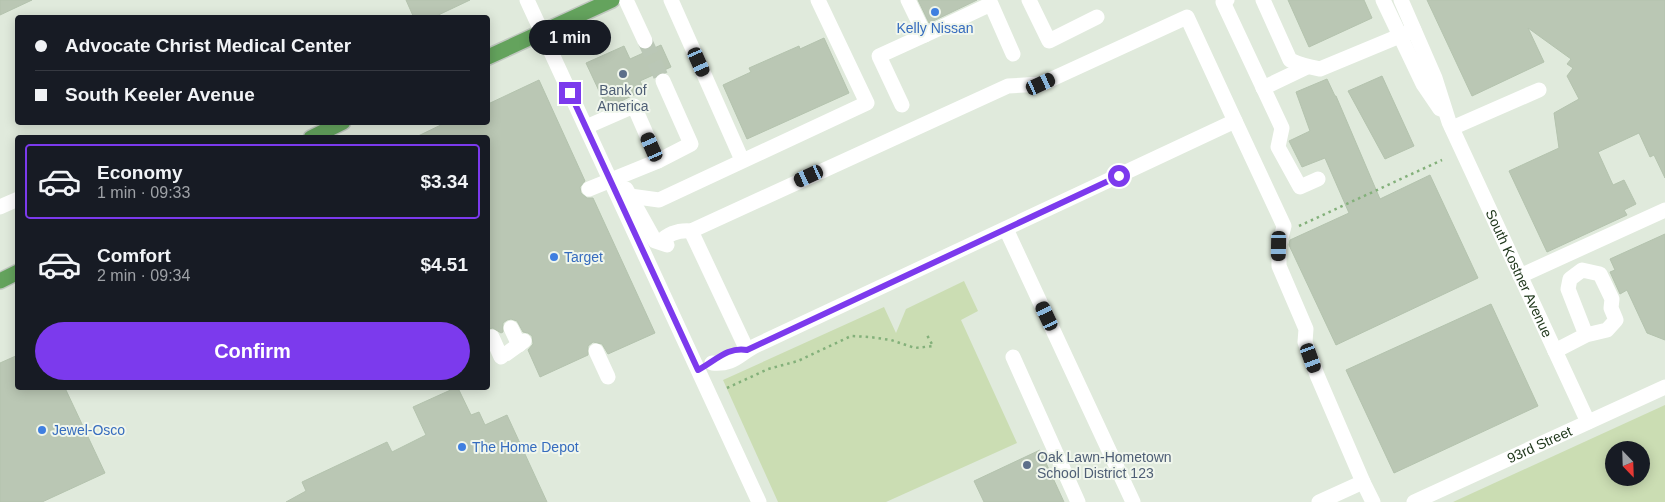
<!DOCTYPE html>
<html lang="en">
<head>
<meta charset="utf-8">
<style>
	:root { --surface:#171b24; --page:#20242c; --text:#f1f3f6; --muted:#9ea1a6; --line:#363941; --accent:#7c3aed }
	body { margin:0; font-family:Helvetica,sans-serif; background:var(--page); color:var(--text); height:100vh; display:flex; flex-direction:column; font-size:19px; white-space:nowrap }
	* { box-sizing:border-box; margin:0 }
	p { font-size:16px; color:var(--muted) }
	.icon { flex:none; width:28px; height:28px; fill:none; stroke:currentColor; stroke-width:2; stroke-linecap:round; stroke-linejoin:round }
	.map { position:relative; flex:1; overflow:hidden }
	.sheet { position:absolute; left:15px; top:135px; width:475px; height:255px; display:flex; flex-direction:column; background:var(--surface); border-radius:5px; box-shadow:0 2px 12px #0003 }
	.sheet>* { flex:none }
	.hud { position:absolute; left:15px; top:15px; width:475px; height:110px; border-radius:5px; box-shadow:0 2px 12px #0003; display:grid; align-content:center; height:110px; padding:0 20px; background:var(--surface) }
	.needle { width:32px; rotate:157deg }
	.buttons { position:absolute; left:1605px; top:441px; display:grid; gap:10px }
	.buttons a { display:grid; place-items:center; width:45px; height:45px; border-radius:50%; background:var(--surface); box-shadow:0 2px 12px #0003; font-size:25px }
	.end { position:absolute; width:22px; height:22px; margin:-11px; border:6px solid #7c3aed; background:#fff; box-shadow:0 0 0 2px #fff }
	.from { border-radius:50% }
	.bubble { position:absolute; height:35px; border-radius:18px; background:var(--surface); box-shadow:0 2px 12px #0003; font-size:16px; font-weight:700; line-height:35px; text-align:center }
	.car { position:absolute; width:15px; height:30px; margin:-15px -8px; border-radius:6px; box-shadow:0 0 4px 1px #0007; background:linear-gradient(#222 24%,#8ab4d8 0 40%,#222 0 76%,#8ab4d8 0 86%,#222 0) }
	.hud b { display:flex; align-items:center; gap:18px; height:48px; font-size:19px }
	.hud b+b { border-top:1px solid var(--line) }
	.hud i { width:12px; height:12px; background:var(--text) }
	ul { padding:9px 0 0; list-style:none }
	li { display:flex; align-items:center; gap:15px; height:75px; margin:0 10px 8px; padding:0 10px; border:2px solid transparent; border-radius:5px }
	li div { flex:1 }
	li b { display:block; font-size:19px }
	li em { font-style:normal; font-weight:700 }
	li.on { border-color:var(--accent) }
	li>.icon { width:45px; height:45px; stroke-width:1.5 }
	.primary-button { display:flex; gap:10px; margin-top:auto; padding:10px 20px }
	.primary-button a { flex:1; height:58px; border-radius:30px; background:var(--accent); color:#fff; font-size:20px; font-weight:700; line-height:58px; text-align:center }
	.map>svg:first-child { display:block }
</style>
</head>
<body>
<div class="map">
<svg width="1665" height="502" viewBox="0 0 1665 502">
	<rect width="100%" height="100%" fill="#e0eadc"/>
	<path fill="#cbddb3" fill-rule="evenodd" d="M964,281L978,311L961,320L1017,443L886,502H778L723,380L884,307L896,333L906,309Z
		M1665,405V502H1453ZM1614,450H1641V478H1614Z"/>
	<path fill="#bac7b4" stroke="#b4c3ae" d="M0,0H32L0,15Z
		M406,0H470L432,18H414Z
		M918,0H977L929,23Z
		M1288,0H1364L1372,18L1309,47Z
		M1427,0H1665V178L1654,155L1650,157L1639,133L1598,152L1613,185L1624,180L1636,204L1624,210L1627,215L1547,252L1509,171L1559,148L1554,113L1579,99L1567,76L1573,68L1567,64L1571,59L1528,28L1544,62L1472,96Z
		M824,38L849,93L747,139L723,85L751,72L749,68L799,46L800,49Z
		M661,45L671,67L640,81L644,90L607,108L586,63L624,46L630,59Z
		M1382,76L1414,146L1385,159L1348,91Z
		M1327,79L1335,96H1336L1380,199L1430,175L1478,278L1336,345L1289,245L1290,240L1349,213L1325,158L1302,167L1289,141L1310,131L1296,92Z
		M539,80L585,181L580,187L581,193L587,198H593L655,333L608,354L602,344L593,342L588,346V355L540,377L528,350L533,344L532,336L528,333L523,332L517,321L511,319L507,320L503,323V332L501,333L493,328L488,329V138H414L447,122H488V104Z
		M1665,234V340L1647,333L1627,290L1620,294L1610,272L1615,270L1610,259Z
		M1491,304L1538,406L1394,473L1346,370Z
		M18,355V388H65L105,473L42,502H0V363Z
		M455,388H458L471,415L479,412L485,425L507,415L547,502H286L306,491L302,482L387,442L392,452L426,435L413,407Z
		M1040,450L1064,502H984L974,481Z"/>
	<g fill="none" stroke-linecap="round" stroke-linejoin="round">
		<path stroke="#bac7b6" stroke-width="15" stroke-dasharray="15 8" stroke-linecap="butt" d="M645,41L663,81"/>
		<defs>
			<path id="major" d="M488,57L612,0
				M311,138L343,122
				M0,281L18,272"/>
		</defs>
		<use href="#major" stroke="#c1c8c0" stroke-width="18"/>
		<path stroke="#83b07a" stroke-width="2.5" stroke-dasharray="2.5 4" stroke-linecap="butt" d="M1299,226L1442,160
			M727,388L768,369L798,361L851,336L870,337L891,340L915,348L933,346L927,335"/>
		<g stroke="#fff" stroke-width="15">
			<path d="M527,0L759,502"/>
			<path d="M626,0L645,41"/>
			<path d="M671,0L742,160"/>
			<path d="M908,0L925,35L991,4L1013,54"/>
			<path d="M1029,0L1049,41L1097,17"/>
			<path d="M1227,0L1223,2L1282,128L1278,147L1300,187L1318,179"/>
			<path d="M1263,0L1290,60C1300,65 1309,67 1320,69L1414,30"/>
			<path d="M1383,0L1423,84L1440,109"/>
			<path id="s1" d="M1401,0L1435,78L1449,122L1588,422"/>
			<path d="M1263,88L1307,67"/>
			<path d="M902,105L879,56L925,35"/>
			<path d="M586,127L634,106L658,161L691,144L663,81"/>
			<path d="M1452,128L1539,90"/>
			<path d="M589,189L658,161"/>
			<path d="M626,189L655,241L667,245"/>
			<path d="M630,196L659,200L867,103L818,0"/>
			<path d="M0,207L18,199"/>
			<path d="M1006,229L1133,502"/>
			<path d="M691,231L747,350"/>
			<path d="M660,242C668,234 679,230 691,231L1008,86L1041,84L1187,17L1235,121"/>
			<path d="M1520,276L1665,210"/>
			<path d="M511,328L519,345"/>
			<path d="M492,337L501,357"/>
			<path d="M596,351L608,377"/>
			<path d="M1555,351L1586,335L1607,330L1616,320L1611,308L1612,299L1600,274L1582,270L1570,279L1568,289L1586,335"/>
			<path d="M506,354L524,341"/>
			<path d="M1013,357L1078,502"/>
			<path d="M712,363C735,365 738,354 757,345L1235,121L1284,226L1279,246V266L1306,329L1305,342L1317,375L1363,482L1319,502"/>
			<path d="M1363,482L1373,502"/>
			<path id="s2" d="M1414,502L1665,387"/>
		</g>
		<use href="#major" stroke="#64a35d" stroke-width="15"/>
	</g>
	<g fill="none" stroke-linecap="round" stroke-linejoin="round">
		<path stroke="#7c3aed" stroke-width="6" d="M570,93L698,370C714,362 728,346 747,350L1119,176"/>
	</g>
	<g fill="#3f7fe0" stroke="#f0f6ec" stroke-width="2">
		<circle cx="935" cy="12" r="5"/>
		<circle cx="554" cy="257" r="5"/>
		<circle cx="42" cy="430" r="5"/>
		<circle cx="462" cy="447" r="5"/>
	</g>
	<g fill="#5c6f8a" stroke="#f0f6ec" stroke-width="2">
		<circle cx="623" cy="74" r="5"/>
		<circle cx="1027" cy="465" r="5"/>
	</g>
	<g text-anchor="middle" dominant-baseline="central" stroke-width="4" stroke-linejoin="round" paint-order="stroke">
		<g font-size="14" fill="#366cbe" stroke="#f0f6ec" text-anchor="start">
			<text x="935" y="28" text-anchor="middle">Kelly Nissan</text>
			<text x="564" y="257">Target</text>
			<text x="52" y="430">Jewel-Osco</text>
			<text x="472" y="447">The Home Depot</text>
		</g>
		<g font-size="14" fill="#4e5e75" stroke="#f0f6ec">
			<text x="623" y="90">Bank of<tspan x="623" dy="16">America</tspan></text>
			<text x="1037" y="457" text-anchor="start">Oak Lawn-Hometown<tspan x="1037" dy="16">School District 123</tspan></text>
		</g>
		<g font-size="14" fill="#21391d" stroke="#f0f6ec">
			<text stroke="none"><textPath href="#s1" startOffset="298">South Kostner Avenue</textPath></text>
			<text stroke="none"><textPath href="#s2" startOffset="138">93rd Street</textPath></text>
		</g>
	</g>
</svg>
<div class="buttons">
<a><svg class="needle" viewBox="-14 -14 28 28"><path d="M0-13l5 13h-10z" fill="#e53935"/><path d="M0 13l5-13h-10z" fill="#9ea1a6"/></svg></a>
</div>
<i class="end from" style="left:1119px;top:176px"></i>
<i class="end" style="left:570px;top:93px"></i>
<div class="bubble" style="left:529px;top:20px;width:82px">1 min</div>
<i class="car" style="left:699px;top:62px;rotate:156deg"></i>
<i class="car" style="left:1041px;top:84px;rotate:65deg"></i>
<i class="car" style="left:652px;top:147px;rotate:336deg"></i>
<i class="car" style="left:809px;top:176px;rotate:245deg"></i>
<i class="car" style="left:1279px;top:246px;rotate:181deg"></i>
<i class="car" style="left:1047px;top:316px;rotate:335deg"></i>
<i class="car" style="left:1311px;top:358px;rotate:160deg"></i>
<div class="hud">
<b><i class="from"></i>Advocate Christ Medical Center</b>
<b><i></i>South Keeler Avenue</b>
</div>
<section class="sheet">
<ul>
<li class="on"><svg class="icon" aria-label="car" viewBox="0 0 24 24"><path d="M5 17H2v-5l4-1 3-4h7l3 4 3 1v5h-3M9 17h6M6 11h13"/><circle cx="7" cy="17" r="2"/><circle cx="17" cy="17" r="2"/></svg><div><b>Economy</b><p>1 min · 09:33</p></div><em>$3.34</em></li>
<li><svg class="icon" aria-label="car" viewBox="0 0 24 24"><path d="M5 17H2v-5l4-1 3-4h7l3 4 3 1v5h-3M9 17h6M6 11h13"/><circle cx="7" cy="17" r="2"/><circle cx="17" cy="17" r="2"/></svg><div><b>Comfort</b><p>2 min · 09:34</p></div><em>$4.51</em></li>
</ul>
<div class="primary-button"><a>Confirm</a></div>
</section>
</div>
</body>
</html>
